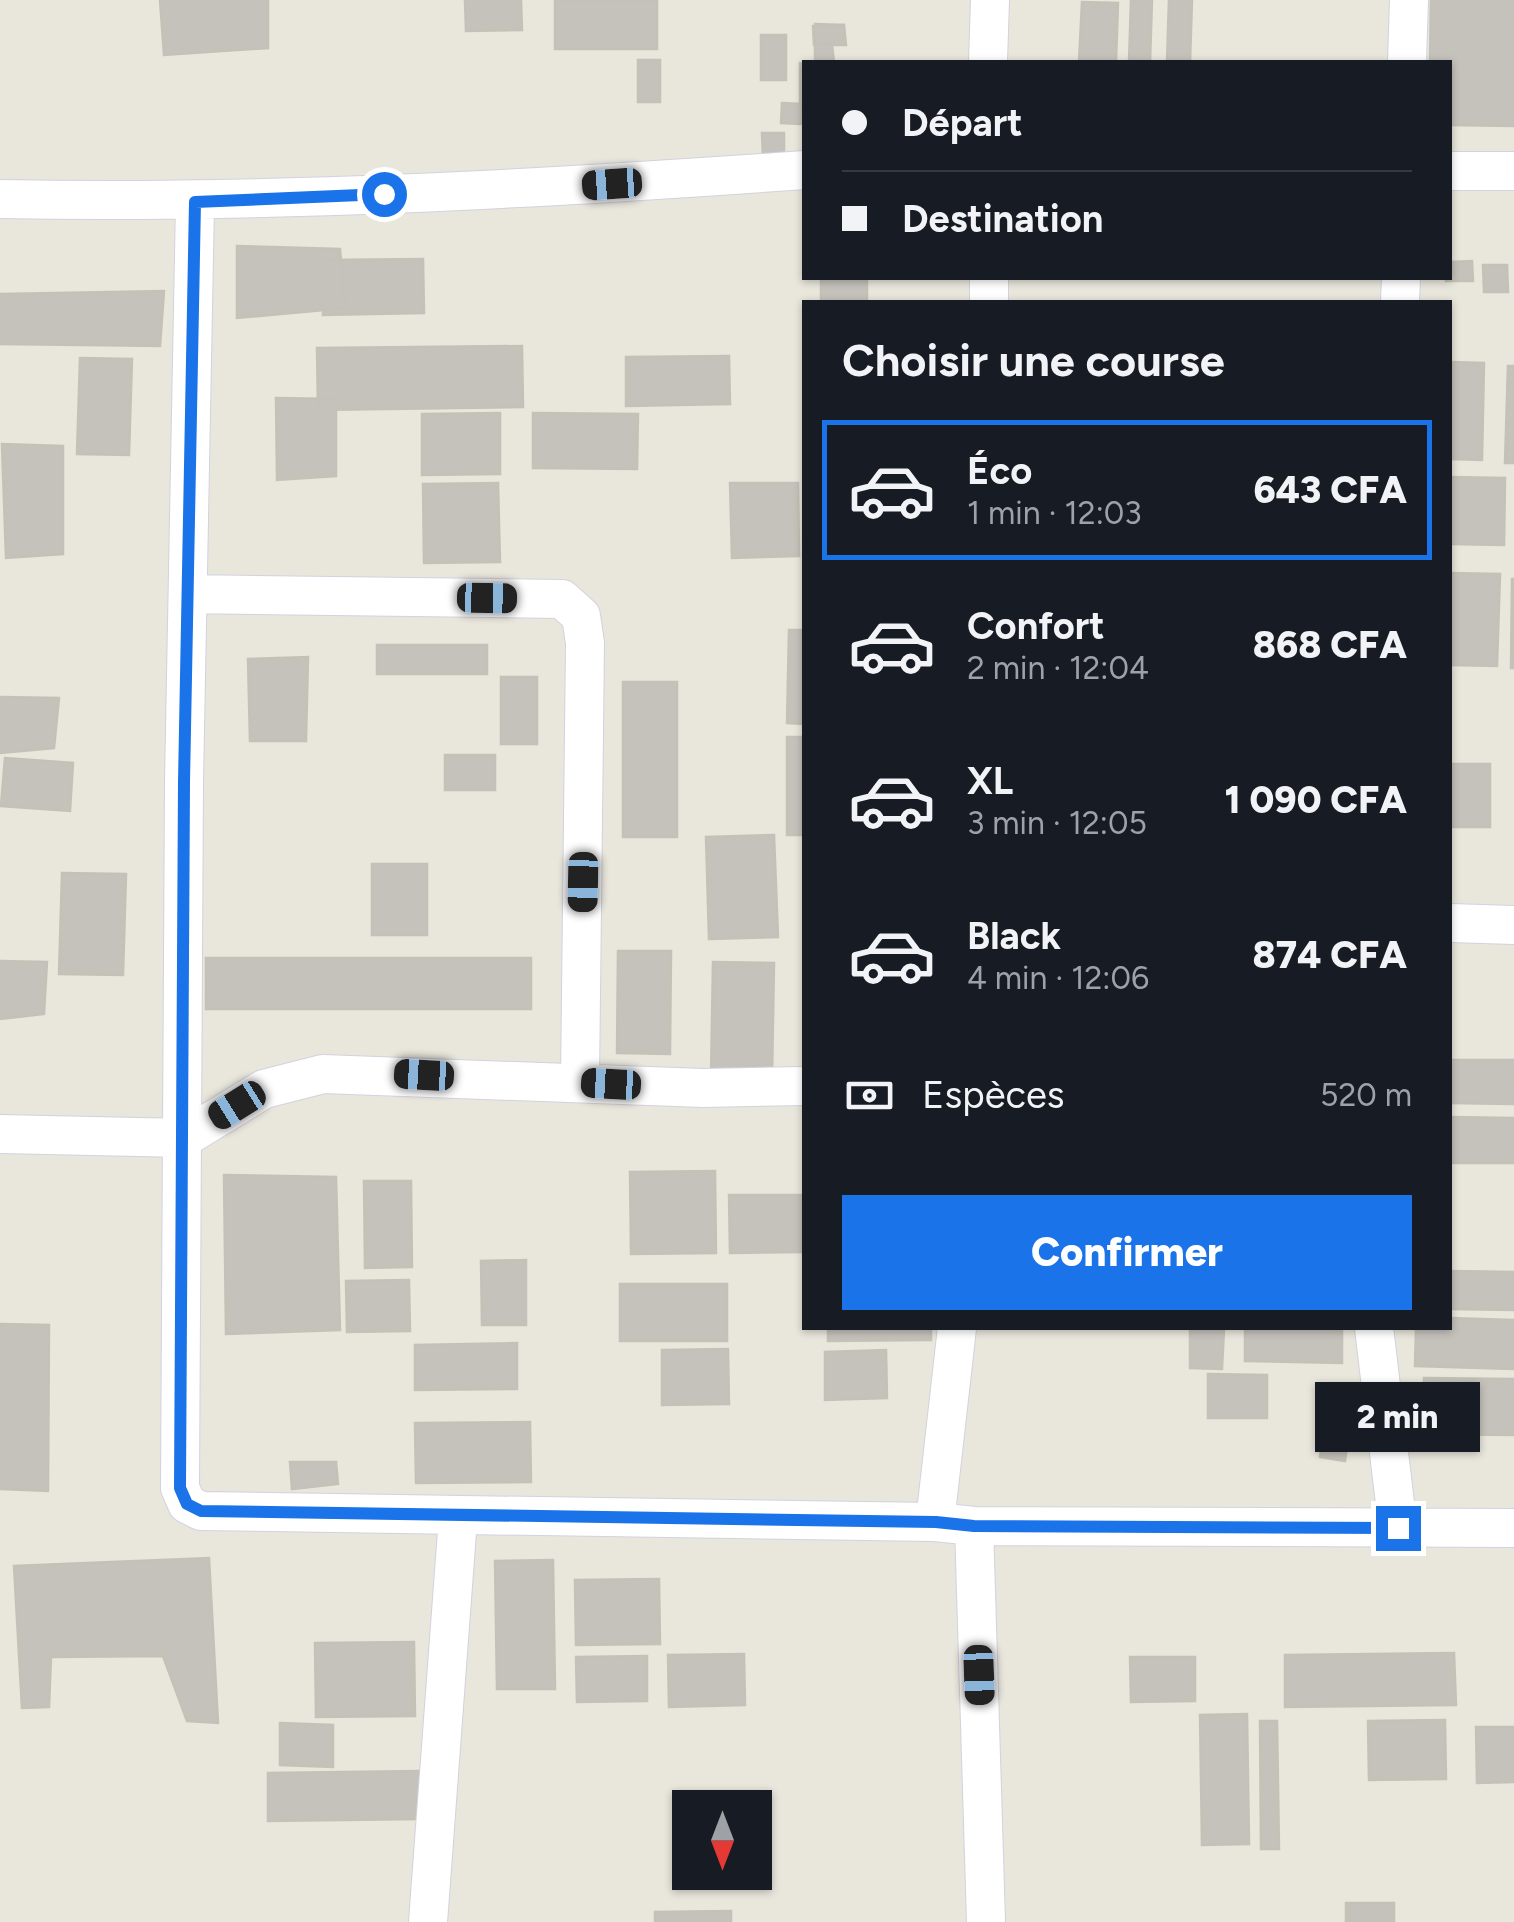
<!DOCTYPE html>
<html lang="fr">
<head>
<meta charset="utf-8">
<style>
	:root { --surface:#171b24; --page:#20242c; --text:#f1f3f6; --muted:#9ea1a6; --line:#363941; --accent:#1a73e8 }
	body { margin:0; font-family:Figtree,sans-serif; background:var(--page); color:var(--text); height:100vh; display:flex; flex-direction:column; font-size:38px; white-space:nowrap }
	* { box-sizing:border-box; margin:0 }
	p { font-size:32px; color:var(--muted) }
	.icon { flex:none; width:55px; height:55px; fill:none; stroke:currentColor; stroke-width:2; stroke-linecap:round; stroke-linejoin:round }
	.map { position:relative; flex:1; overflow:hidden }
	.sheet { position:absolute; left:802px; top:300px; width:650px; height:1030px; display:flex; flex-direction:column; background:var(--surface); border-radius:0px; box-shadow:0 2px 8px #0004 }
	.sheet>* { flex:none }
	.banner { position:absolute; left:802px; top:60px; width:650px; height:220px; border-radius:0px; box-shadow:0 2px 8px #0004; display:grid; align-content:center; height:220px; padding:0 40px; background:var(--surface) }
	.needle { width:65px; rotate:180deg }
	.tools { position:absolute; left:672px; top:1790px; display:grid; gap:20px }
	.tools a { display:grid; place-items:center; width:100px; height:100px; border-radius:0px; background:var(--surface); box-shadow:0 2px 8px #0004; font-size:50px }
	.end { position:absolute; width:45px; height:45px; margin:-22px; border:12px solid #1a73e8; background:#fff; box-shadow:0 0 0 5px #fff }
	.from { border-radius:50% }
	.bubble { position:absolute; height:70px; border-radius:0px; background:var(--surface); box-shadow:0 2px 8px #0004; font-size:32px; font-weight:800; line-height:70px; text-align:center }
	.car { position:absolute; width:30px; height:60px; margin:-30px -15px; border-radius:12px; box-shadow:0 0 8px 2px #0007; background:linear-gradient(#222 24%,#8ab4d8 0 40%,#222 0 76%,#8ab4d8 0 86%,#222 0) }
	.banner b { display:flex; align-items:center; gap:35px; height:95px; font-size:38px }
	.banner b+b { border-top:2px solid var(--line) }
	.banner i { width:25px; height:25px; background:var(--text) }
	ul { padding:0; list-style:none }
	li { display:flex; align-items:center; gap:30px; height:140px; margin:0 20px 15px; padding:0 20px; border:5px solid transparent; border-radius:0px }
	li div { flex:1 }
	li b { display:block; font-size:38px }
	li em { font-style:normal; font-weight:800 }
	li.current { border-color:var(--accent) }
	li>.icon { width:90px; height:90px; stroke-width:1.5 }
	h2 { padding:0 40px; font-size:45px; line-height:120px }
	.pay { display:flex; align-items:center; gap:25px; height:110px; padding:0 40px; font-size:38px }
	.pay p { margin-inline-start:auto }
	.cta { display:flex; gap:20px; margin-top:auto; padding:20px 40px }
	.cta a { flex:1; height:115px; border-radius:0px; background:var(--accent); color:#fff; font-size:40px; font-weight:800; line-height:115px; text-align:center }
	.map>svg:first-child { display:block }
</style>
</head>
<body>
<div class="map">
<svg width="1514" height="1922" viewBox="0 0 1514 1922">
	<rect width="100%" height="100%" fill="#e9e6dc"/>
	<path fill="#c5c2bc" stroke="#c4c2b6" stroke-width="2.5" d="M160,0H268V48L164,55Z
		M465,0H521L522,30L466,31Z
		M1131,0H1152L1150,62H1129Z
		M1169,0H1192L1190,62H1167Z
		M1431,0H1514V126L1450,125V62H1430Z
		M555,1H657V49H555Z
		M1082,2L1118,3L1116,62H1079Z
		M815,24L844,25L846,45H815Z
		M844,25L845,44L814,45L813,26Z
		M761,35H786V80H761Z
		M815,45H832L834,62H815Z
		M638,60H660V102H638Z
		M800,63H805V122L800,124Z
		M782,103L801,104L800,124L781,123Z
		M762,133H784V158L763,159Z
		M237,246L340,249L345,308L237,318Z
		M423,259L424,313L323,315V260Z
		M1472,261L1473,281H1446L1450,262Z
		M1483,265H1507L1508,292H1484Z
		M821,278H867V302H821Z
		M164,291L160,346L0,344V294Z
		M522,346L523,407L318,410L317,348Z
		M729,356L730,404L626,406V357Z
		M80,358L132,359L129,455L77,454Z
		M1450,362L1484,363L1482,460L1450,459Z
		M1508,366H1514V463H1505Z
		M276,398L336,399V476L277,480Z
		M500,413V474L422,475V414Z
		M533,413L638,414L637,469L533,468Z
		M2,444L63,446V554L6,558Z
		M1450,477L1505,478L1504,545L1450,544Z
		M498,483L500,562L424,563L423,484Z
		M730,483H798L799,556L732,558Z
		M1450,573L1500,574L1497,666L1450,665Z
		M1512,579H1514V668H1511Z
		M789,630H805V724L787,723Z
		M377,645H487V674H377Z
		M308,657L306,741H250L248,659Z
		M501,677H537V744H501Z
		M623,682H677V837H623Z
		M0,697L59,698L54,748L0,753Z
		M787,737H805V835H787Z
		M445,755H495V790H445Z
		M5,758L73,763L70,811L1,806Z
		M1450,764H1490V827H1450Z
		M774,835L778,937L709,939L706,837Z
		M372,864H427V935H372Z
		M62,873L126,874L123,975L59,974Z
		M618,951H671L670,1054L617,1053Z
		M206,958H531V1009H206Z
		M0,961L47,962L44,1014L0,1019Z
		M713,962L774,963L772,1077H711Z
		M1450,1060H1514V1104L1450,1103Z
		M1450,1117L1514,1118V1163H1450Z
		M715,1171L716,1253L631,1254L630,1172Z
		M224,1175L336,1177L340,1330L226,1334Z
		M364,1181H411L412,1267L365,1268Z
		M729,1195H805V1252L730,1253Z
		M526,1260V1325H482L481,1261Z
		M1450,1271L1514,1272V1310L1450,1309Z
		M409,1280L410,1331L347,1332L346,1281Z
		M620,1284H727V1341H620Z
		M1450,1318L1514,1320V1369L1415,1366L1416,1328H1450Z
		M0,1324L49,1325L48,1491L0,1489Z
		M828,1328H931V1340L828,1341Z
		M1190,1328L1224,1329L1222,1369L1190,1368Z
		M1245,1328H1342V1363L1245,1361Z
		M517,1343V1389L415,1390V1345Z
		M728,1349L729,1404L662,1405V1350Z
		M886,1350L887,1398L825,1400V1352Z
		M1208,1374L1267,1375V1418H1208Z
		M1424,1378L1514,1379V1435L1423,1434Z
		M530,1422L531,1482L416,1483L415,1423Z
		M1324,1428L1349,1431L1345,1461L1320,1457Z
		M290,1462H336L338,1484L292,1489Z
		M209,1558L218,1723L187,1721L163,1656L51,1657L49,1707L22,1708L14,1566Z
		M553,1560L555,1689H497L495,1561Z
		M659,1579L660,1644L576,1645L575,1580Z
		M414,1642L415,1716L316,1717L315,1643Z
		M1454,1653L1456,1705L1285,1707V1655Z
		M744,1654L745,1705L669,1707L668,1655Z
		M647,1656V1701L577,1702L576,1657Z
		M1130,1657H1195V1701L1131,1702Z
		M1247,1714L1249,1844L1202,1845L1200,1715Z
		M1445,1720L1446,1779L1369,1780L1368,1721Z
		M1260,1721H1277L1279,1849H1261Z
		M280,1723L333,1725V1767L280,1765Z
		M1476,1727H1514V1782L1477,1783Z
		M419,1771L420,1819L268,1821V1773Z
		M1346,1903H1394V1922H1346Z
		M731,1911V1922H655V1912Z"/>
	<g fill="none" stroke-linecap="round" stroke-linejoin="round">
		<defs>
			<path id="minor" d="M988,62L990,0
				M1407,62L1409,0
				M1450,171H1514
				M0,199C269,204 537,189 805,170
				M195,203L184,782L180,1488L187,1504L201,1511L935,1522L974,1526L1514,1528
				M989,278V302
				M1400,302L1401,278
				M188,594L562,599L581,616L585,643L580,1082
				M1450,923L1514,925
				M0,1134L184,1138L264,1089L323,1074L703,1088L805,1086
				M1374,1328L1398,1528
				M935,1522L957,1328
				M974,1526L986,1922
				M428,1922L458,1518"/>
		</defs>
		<use href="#minor" stroke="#d2d2e0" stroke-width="40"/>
		<use href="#minor" stroke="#fff" stroke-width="38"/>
	</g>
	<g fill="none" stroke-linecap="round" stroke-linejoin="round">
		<path stroke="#1a73e8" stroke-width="12" d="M384,194L195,202L184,782L180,1488L187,1504L201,1511L936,1522L974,1526L1398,1528"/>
	</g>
</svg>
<div class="tools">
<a><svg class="needle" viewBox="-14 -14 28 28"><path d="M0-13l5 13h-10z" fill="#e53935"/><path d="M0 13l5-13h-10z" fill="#9ea1a6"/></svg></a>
</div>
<i class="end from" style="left:384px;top:194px"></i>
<i class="end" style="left:1398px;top:1528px"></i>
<div class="bubble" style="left:1315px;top:1382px;width:165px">2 min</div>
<i class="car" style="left:612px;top:184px;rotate:266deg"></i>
<i class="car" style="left:487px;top:598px;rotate:91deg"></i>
<i class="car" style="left:583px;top:882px;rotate:181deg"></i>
<i class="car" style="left:424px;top:1075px;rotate:273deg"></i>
<i class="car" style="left:611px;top:1084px;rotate:273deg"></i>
<i class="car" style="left:237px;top:1105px;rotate:238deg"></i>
<i class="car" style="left:979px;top:1675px;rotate:178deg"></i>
<div class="banner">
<b><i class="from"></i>Départ</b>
<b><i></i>Destination</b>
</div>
<section class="sheet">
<h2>Choisir une course</h2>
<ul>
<li class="current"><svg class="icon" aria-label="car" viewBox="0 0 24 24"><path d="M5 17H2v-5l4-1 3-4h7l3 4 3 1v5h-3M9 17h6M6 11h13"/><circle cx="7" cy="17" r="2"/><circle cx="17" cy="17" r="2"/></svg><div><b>Éco</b><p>1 min · 12:03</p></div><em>643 CFA</em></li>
<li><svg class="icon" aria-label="car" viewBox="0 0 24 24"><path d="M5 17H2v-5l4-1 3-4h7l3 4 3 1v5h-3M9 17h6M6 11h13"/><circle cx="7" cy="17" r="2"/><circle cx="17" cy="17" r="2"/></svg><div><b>Confort</b><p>2 min · 12:04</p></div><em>868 CFA</em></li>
<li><svg class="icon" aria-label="car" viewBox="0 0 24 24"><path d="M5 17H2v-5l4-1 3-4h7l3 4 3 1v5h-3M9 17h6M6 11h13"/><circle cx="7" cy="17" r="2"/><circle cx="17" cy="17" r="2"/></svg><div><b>XL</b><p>3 min · 12:05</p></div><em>1 090 CFA</em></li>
<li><svg class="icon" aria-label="car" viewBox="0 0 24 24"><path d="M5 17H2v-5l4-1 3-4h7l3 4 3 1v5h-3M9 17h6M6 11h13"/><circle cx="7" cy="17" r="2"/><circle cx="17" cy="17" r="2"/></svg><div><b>Black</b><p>4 min · 12:06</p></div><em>874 CFA</em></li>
</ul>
<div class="pay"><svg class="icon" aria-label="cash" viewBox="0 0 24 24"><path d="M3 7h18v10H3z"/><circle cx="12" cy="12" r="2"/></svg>Espèces<p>520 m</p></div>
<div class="cta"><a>Confirmer</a></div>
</section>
</div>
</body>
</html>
